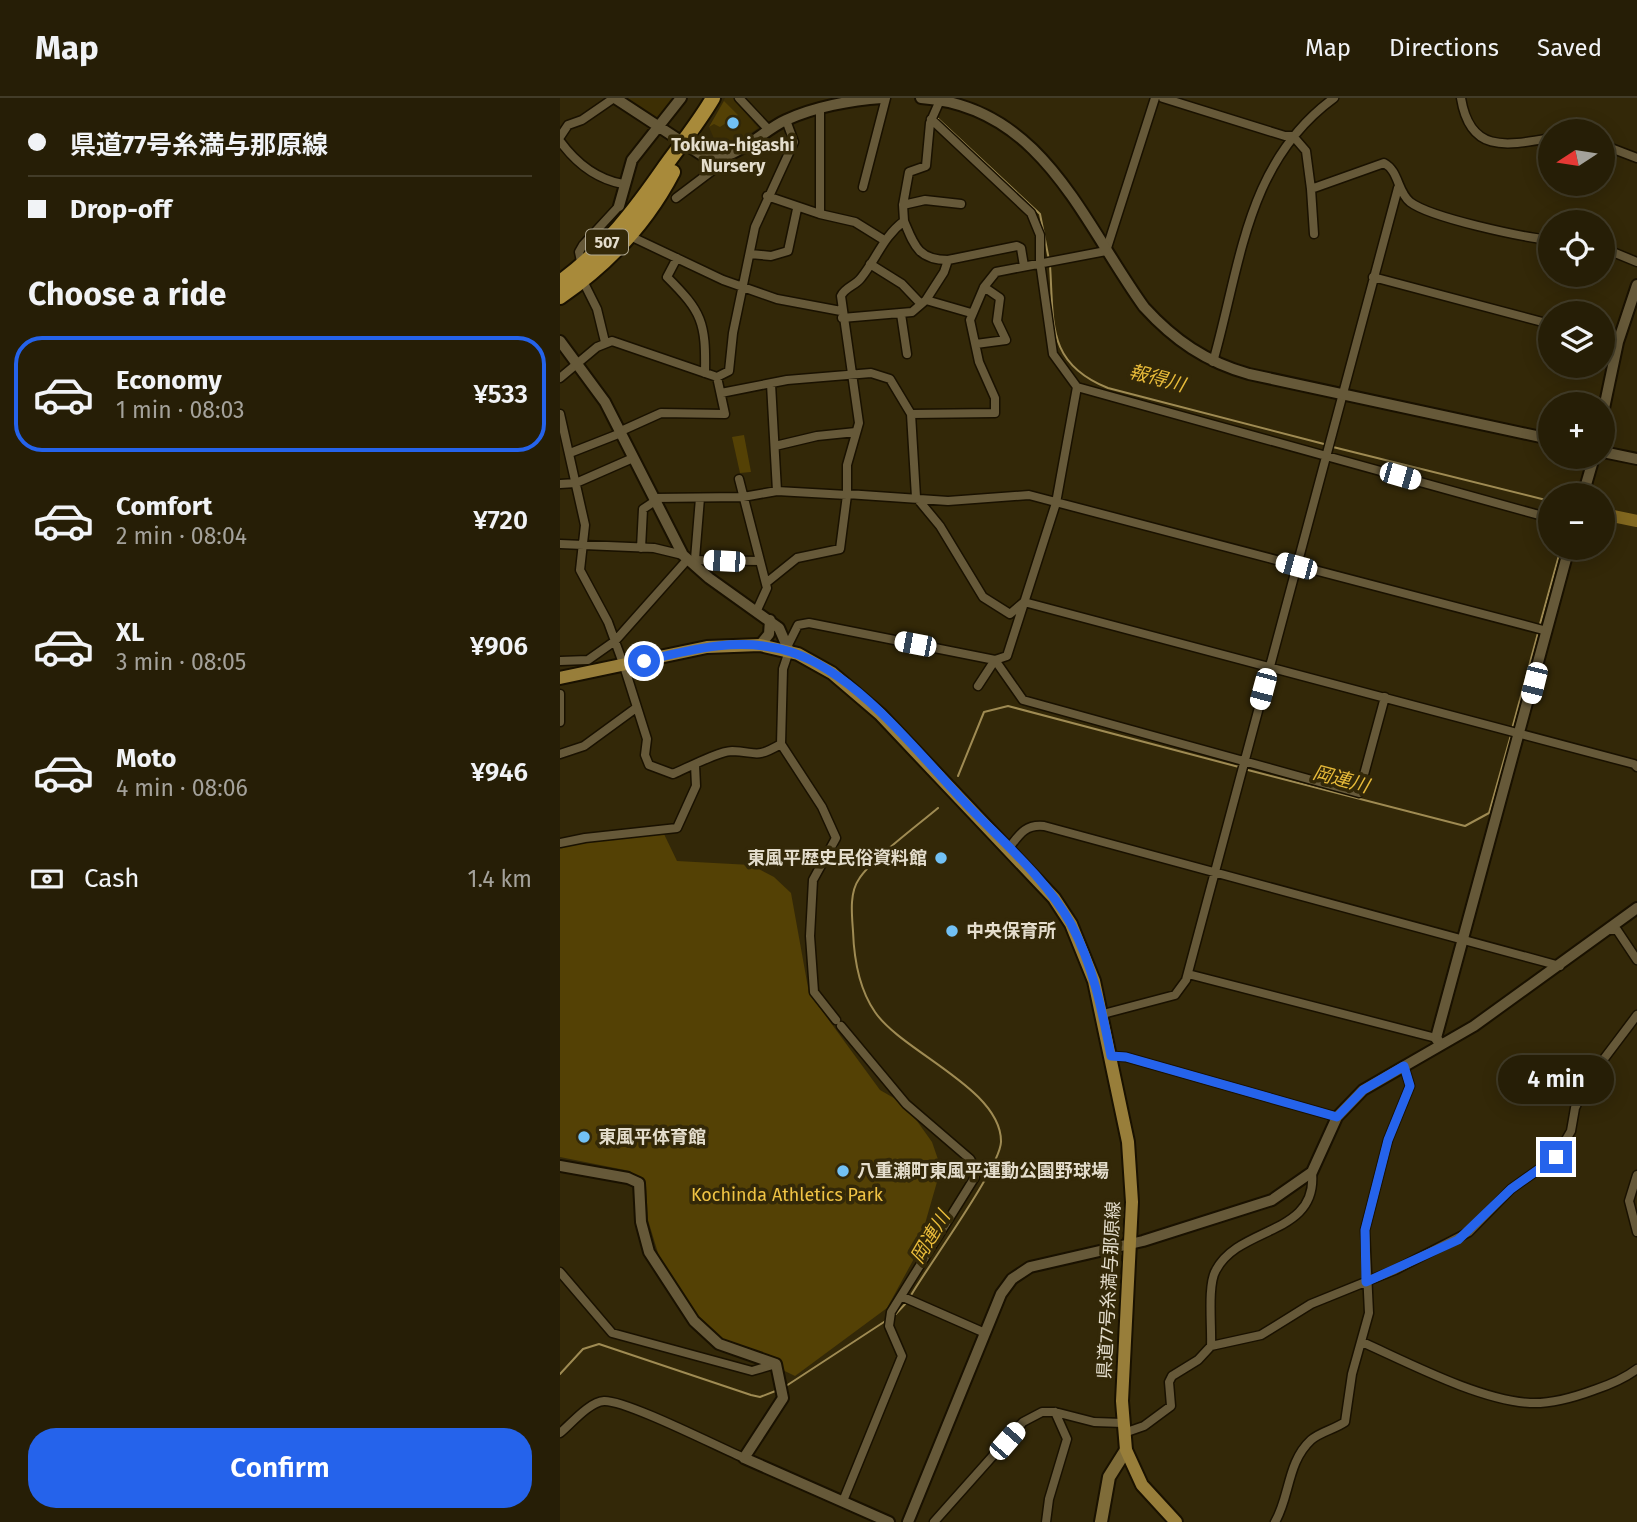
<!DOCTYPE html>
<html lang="en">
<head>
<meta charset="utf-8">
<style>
	:root { --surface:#261e06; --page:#2e2710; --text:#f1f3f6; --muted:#a4a29b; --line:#423c28; --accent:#2563eb }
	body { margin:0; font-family:"Fira Sans","Noto Sans JP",sans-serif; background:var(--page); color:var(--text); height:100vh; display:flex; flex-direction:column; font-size:26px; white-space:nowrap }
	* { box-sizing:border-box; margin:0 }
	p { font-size:23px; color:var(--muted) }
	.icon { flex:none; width:38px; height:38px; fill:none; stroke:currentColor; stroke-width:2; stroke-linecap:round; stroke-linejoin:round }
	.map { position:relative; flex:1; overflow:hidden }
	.side { display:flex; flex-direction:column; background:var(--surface); width:560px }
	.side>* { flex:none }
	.guide { display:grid; align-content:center; height:154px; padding:0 28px; background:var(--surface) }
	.needle { width:46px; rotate:258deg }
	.controls { position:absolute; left:978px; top:21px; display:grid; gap:14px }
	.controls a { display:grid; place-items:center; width:77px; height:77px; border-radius:50%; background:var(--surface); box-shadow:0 4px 18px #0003,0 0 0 2px var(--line); font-size:35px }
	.end { position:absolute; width:32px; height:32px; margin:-16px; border:9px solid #2563eb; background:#fff; box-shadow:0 0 0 4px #fff }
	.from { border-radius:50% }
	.bubble { position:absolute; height:49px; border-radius:24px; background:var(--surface); box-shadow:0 4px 18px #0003,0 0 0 2px var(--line); font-size:23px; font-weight:600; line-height:49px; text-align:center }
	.car { position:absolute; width:21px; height:42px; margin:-21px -10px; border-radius:9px; box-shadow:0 0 5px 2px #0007; background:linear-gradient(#fff 24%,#345 0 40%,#fff 0 76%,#345 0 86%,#fff 0) }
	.guide b { display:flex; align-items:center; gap:24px; height:66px; font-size:26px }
	.guide b+b { border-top:2px solid var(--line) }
	.guide i { width:18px; height:18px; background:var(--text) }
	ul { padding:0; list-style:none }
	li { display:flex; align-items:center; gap:21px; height:116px; margin:0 14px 10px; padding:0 14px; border:4px solid transparent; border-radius:28px }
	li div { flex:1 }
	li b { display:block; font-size:26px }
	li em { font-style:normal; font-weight:600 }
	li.current { border-color:var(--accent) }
	li>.icon { width:63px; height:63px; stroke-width:1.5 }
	h2 { padding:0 28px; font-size:32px; line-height:84px }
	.pay { display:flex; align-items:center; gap:18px; height:77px; padding:0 28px; font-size:26px }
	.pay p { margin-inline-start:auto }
	.button { display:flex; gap:14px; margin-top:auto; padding:14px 28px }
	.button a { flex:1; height:80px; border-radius:28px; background:var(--accent); color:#fff; font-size:28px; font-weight:600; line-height:80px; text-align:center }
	header { display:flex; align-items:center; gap:42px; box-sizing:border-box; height:98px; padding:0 35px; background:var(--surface); border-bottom:2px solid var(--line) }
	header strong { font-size:33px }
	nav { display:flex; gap:38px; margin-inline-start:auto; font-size:24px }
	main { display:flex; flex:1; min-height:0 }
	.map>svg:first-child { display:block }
</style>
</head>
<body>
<header>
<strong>Map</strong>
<nav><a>Map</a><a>Directions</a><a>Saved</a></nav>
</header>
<main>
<section class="side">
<div class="guide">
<b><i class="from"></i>県道77号糸満与那原線</b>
<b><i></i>Drop-off</b>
</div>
<h2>Choose a ride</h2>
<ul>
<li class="current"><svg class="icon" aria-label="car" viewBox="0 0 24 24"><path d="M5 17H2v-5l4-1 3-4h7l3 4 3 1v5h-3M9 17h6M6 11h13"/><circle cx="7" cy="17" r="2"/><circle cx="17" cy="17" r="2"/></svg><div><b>Economy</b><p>1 min · 08:03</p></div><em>¥533</em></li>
<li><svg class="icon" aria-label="car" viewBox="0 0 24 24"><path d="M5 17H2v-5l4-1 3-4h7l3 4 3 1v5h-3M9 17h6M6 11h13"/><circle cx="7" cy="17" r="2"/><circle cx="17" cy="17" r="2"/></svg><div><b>Comfort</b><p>2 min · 08:04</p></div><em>¥720</em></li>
<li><svg class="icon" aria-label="car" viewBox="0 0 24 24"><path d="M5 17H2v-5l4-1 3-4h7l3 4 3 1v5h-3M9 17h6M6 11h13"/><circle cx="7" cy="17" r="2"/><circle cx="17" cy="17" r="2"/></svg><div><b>XL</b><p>3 min · 08:05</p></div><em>¥906</em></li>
<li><svg class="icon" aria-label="car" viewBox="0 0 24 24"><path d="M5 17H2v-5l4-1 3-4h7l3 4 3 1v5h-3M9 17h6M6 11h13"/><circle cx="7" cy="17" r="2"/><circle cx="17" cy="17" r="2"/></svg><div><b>Moto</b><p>4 min · 08:06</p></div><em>¥946</em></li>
</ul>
<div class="pay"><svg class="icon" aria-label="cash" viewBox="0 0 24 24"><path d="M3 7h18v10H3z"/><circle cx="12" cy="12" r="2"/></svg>Cash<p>1.4 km</p></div>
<div class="button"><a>Confirm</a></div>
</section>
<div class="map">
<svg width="1077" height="1424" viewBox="0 0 1077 1424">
	<rect width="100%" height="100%" fill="#332808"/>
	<path fill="#3d2f04" d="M65,0H113L96,22Z
		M165,0H173L198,30L174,46L158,50L149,29Z"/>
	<path fill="#544105" d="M164,3L178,17L160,29L154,26L149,29Z
		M184,337L191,374L180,375L172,339Z
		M104,736L117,763L191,767L214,779L231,795L249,895L320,992L339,1003L357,1023L372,1044L381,1070L356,1157L327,1210L235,1278L149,1236L101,1165L88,1122L86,1088L70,1073L0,1059V742Z"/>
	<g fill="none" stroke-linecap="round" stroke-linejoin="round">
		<path stroke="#9f8b53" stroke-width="2" d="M375,18L480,116L489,162
			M490,167C494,225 486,265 548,290L764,346
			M773,349L990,403
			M980,526L1001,450
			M952,631L978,535
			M684,671L905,728L929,715L951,637
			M398,678L424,614L448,608L679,669
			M350,1199C367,1169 440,1070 441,1044C442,991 342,954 315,914C299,891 294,861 293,833C292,818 289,795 299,781C311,762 358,727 378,710
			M332,1220L347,1204
			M0,1276L23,1251L39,1246L191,1297L200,1299L218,1292
			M226,1288L327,1222"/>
		<path stroke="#82681f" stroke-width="12" d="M1043,416L1077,423"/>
		<defs>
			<path id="minor" d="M179,0L209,32
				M381,0L370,25L366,68L349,74L343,107L344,123C323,139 317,160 301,180C295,188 285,189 281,198L299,325L287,367V396L388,403L469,397L987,533
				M603,0L725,38H733L746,53L751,91L824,65C839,73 837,93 850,104C871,120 962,139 990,142
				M901,0C910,55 945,48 990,40
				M371,21L471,115L480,137V164L493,256L517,289L990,420
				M0,39L8,27L22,22L54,0
				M0,43C16,65 36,81 63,86
				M1043,47L1077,60
				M303,89L326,0
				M751,91L754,136
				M207,98L260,116V11
				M116,100L153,72L155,59
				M343,107L365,102L401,106
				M260,116L295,124L324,142
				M344,123C354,147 358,162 388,162L384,174L366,202
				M70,138L163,182L217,201L281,213
				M1043,150L1077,164
				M190,156L211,158L228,153L237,111
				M117,160L107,179C142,214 146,224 145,275
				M388,162L457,148L461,150L464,168
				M310,166L342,186L361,206
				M22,168L19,154L23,147L59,108
				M813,179L990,226
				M23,183L37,211L45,244
				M341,216L347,256
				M282,220L352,214L366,202L411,215
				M1043,241L1058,244
				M416,246L446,242L437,223L440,200L424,189
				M653,264C681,166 686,64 774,0
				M0,280L37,249L52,243L157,279L169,273L173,235L195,129L234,44L226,22
				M211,286L217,393
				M161,295L227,282L311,275L330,281L351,316L356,399L380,428L423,499L450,516L464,504
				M0,316L25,427L20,472L48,524L64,568L87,641L85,657L89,667L113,676C127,670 159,653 172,653C198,654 195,661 221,646
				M351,316L435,315V300L419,264L410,222L424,189L436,174L546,153L595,0
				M61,333L101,315L165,316L157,279
				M215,348L257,338L296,334
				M10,355L61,335
				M179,381L207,490L197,512
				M0,386L16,385L73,360
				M94,400L183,399L217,393L287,397L280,451L237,460L206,485
				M0,446L94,450L123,457
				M81,450L83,411L95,403
				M135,461L140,400
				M464,504L1074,666L1077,669
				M228,547L238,527L249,525L435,562L463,602L799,695L825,599
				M229,553L223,571L221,646L262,709L276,740L253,782L250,838L254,894L276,922
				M0,563L28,562L55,543L127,462L200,463
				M418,588L435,562L447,558L496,405L517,289
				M0,596V624
				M0,656L24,648L76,610
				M0,745L25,740L117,730L136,688L135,667
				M449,750C459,737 465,726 484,728L1000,868
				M1047,832H1057L1077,862
				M628,876L876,940
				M543,916L615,897L626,882L838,90
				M281,928L346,1006L410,1061L415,1070V1079L331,1214L329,1228L342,1258L283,1403
				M551,958L566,959L777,1019
				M1077,1077L1069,1103L1077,1134
				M0,1174L52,1235L192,1273L216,1266
				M343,1199L425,1235
				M802,1244C849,1265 919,1302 970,1305C990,1306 1015,1299 1034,1292C1049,1287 1064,1281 1077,1271
				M651,1248C652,1229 647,1187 656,1172C680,1127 758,1138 752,1074
				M0,1335C11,1326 29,1304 44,1303C66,1302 158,1349 184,1360
				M564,1335L584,1328L611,1308L609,1284L612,1278L638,1262L651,1248L701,1237L751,1206L835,1172L909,1134L951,1091L996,1059L1011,1033L1015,1010L1028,982L1077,917
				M374,1424L463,1324L482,1314H495L534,1324L563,1325
				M486,1424L489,1401L507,1341L495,1314
				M715,1424C730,1399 727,1364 751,1342C760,1334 775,1331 785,1324L792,1276L809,1215L805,1132L828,1042L850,988L844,968"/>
			<path id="tertiary" d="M55,0L142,57C175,67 199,34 226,22C254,9 291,2 322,0
				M361,0C482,8 522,123 584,209C614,242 646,264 689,276L990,341
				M59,108L72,62L121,0
				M0,243L45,304L123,457L149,480L219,530L229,553
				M1043,315L1058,244L1077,187
				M1043,354L1077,361
				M1023,397L1034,359
				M200,547L209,536L210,522
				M881,947L876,940L1009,450
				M0,1068L68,1080L79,1085L81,1124L89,1154L134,1223L159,1246L216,1266L223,1300L184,1360L329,1424
				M348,1424L441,1196L452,1181L470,1169L583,1143L712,1102L752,1074L777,1019L803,992L914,928L1077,810"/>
			<path id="secondary" d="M541,1424L549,1379L566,1352"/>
			<path id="primary" d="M0,580L147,549L200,547L238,556L272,575L320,616L494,800L511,826L534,883L568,1044L572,1104L562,1303L566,1352L582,1387L616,1424"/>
			<path id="trunk" d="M0,184C45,151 75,112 106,67C122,45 139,24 153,0
				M0,199C48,166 86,126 113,74"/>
		</defs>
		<use href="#minor" stroke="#191100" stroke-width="11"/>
		<use href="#tertiary" stroke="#191100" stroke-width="14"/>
		<use href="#secondary" stroke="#191100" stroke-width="16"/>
		<use href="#primary" stroke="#191100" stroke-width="16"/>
		<use href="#trunk" stroke="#191100" stroke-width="18"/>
		<use href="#minor" stroke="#665939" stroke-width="8"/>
		<use href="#tertiary" stroke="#665939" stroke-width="10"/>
		<use href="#secondary" stroke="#7f6c39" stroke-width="12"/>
		<use href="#primary" stroke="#987e3a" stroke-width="12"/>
		<use href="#trunk" stroke="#a88a3a" stroke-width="14"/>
	</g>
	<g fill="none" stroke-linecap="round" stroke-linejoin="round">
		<path stroke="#2563eb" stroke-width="9" d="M84,563C132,551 182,538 231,554C299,576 361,659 410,710C445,746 486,781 511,826C533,867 542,912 551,958L566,959L777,1019L803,992L844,968L850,988L828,1042L805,1132L806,1184L898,1142L951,1091L996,1059"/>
	</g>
	<g fill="#72c1f5" stroke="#332808" stroke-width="2.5">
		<circle cx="173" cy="25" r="7"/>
		<circle cx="381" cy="760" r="7"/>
		<circle cx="392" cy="833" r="7"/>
		<circle cx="24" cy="1039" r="7"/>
		<circle cx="283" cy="1073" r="7"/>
	</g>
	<g text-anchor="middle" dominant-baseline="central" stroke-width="7" stroke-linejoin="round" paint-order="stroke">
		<rect fill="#332808" stroke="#afa791" stroke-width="2" x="26" y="131.5" width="42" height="25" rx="5"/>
		<g font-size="16" font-weight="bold" fill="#e4ddcc">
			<text x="47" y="144">507</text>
		</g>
		<g font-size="18" font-weight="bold" fill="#e4ddcc" stroke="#332808" text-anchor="start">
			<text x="173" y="47" text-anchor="middle">Tokiwa-higashi<tspan x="173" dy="21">Nursery</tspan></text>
			<text x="367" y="760" text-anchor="end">東風平歴史民俗資料館</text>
			<text x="406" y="833">中央保育所</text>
			<text x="38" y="1039">東風平体育館</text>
			<text x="297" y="1073">八重瀬町東風平運動公園野球場</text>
		</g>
		<g font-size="18" fill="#f1c445" stroke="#332808">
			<text x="227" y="1097">Kochinda Athletics Park</text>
		</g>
		<g font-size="18" fill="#e4ddcc" stroke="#332808">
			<text transform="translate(549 1192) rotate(-87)">県道77号糸満与那原線</text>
		</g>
		<g font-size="19" font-style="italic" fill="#e8bb3a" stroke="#332808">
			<text transform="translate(597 280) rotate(15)">報得川</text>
			<text transform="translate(781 681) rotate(15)">岡連川</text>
			<text transform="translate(370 1139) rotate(-59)">岡連川</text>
		</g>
	</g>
</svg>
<div class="controls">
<a><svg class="needle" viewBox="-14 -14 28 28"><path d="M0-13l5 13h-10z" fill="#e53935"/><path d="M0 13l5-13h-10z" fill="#a4a29b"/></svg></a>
<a><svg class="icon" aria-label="locate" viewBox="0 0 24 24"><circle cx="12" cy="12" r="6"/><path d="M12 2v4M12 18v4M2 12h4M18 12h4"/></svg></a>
<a><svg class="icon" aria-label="layers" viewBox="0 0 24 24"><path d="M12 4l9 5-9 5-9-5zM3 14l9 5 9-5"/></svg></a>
<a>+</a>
<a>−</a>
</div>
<i class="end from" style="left:84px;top:563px"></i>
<i class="end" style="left:996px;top:1059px"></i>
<div class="bubble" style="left:938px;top:957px;width:116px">4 min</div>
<i class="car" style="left:840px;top:378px;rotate:106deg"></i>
<i class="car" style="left:164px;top:463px;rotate:273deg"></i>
<i class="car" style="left:736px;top:468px;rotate:285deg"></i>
<i class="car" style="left:355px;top:546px;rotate:281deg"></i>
<i class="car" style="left:974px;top:585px;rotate:194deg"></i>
<i class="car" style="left:703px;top:591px;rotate:195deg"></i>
<i class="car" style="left:447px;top:1343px;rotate:41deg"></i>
</div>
</main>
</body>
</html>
